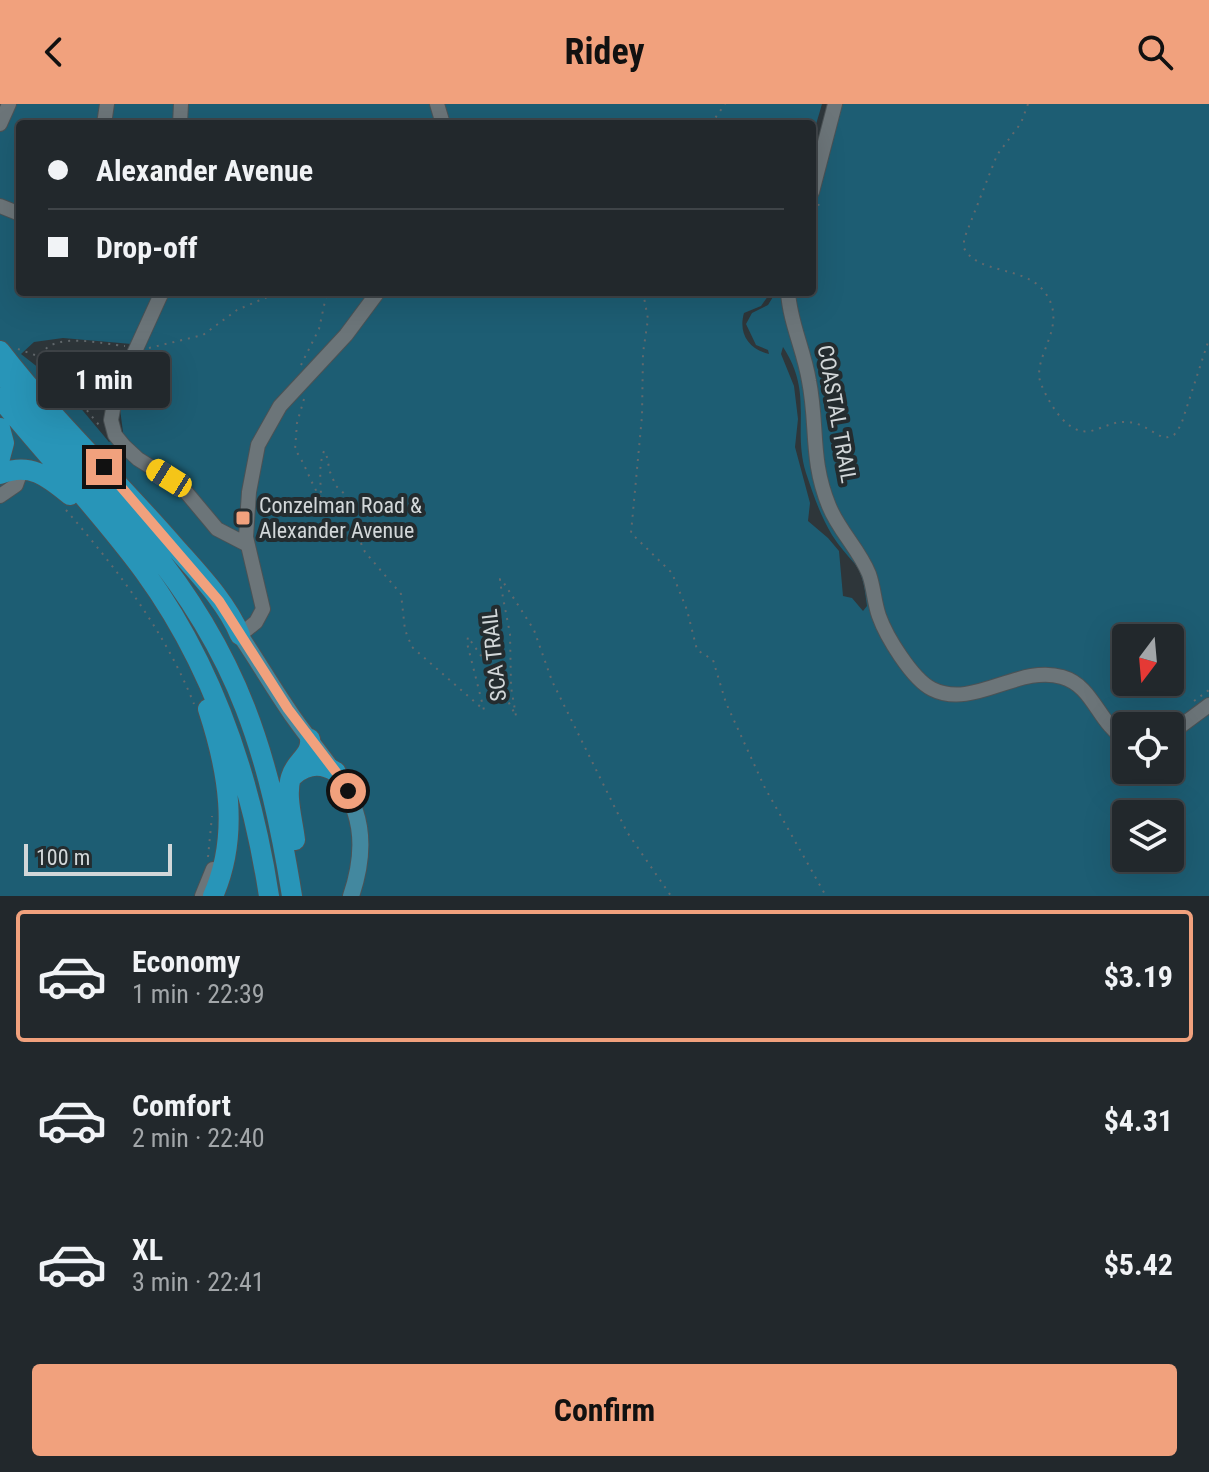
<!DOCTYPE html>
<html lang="en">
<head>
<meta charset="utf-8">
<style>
	:root { --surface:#22282c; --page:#2a3034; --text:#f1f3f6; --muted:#a2a6a9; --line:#3f4448; --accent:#f1a17d }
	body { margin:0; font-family:"Roboto Condensed",sans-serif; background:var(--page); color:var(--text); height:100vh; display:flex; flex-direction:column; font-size:30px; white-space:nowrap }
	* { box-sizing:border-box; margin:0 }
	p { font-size:26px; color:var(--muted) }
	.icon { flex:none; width:44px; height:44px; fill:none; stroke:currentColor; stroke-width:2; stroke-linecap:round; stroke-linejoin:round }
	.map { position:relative; height:792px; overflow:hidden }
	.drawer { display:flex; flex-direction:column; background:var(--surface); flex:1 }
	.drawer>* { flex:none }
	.hud { position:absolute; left:16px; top:16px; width:800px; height:176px; border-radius:8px; box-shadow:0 8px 32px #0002,0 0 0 2px var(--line); display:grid; align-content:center; height:176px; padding:0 32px; background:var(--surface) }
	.needle { width:52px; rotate:196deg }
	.controls { position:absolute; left:1112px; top:520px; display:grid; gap:16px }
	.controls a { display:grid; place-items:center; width:72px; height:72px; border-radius:8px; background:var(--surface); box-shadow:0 8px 32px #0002,0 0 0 2px var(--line); font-size:40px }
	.scale { position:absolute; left:24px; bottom:20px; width:148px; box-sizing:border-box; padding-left:8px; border:4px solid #d2d7d9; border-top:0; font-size:22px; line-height:28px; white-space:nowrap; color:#d2d7d9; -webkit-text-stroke:6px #242c2f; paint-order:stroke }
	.end { position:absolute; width:36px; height:36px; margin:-18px; border:10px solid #f1a17d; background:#111; box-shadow:0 0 0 4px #111 }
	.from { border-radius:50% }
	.bubble { position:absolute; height:56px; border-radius:8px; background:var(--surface); box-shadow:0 8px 32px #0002,0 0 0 2px var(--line); font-size:26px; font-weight:700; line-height:56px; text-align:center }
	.car { position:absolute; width:24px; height:48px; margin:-24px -12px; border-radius:10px; box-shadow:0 0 6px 2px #0007; background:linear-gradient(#f5c518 24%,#345 0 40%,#f5c518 0 76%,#345 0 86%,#f5c518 0) }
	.hud b { display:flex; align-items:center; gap:28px; height:76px; font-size:30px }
	.hud b+b { border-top:2px solid var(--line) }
	.hud i { width:20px; height:20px; background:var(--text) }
	ul { padding:14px 0 0; list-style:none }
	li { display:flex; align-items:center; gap:24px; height:132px; margin:0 16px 12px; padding:0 16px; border:4px solid transparent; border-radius:8px }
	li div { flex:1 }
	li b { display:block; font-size:30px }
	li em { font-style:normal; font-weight:700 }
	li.on { border-color:var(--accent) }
	li>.icon { width:72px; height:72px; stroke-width:1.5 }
	.primary-button { display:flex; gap:16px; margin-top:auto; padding:16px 32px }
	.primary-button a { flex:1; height:92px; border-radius:8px; background:var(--accent); color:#111; font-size:32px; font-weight:700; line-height:92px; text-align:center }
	header { display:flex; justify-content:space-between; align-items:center; height:104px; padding:0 32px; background:var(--accent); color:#111; font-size:36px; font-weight:700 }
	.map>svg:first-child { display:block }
</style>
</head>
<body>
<header><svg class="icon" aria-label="back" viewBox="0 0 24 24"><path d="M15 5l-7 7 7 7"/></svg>Ridey<svg class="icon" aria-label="search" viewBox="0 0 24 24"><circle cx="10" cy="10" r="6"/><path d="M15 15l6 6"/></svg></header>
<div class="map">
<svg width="1209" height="792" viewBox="0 0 1209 792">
	<rect width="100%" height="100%" fill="#2e363a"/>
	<path fill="#1d5d73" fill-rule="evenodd" d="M0,0H822L812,34V20H20V188H771L761,202L744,209C738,230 749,245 769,250L768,246L756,241L746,220L752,209L768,201L776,188H812V60L829,0H1209V792H0ZM63,234L143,241L120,305L123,328L109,338L63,283L21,250L34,238ZM783,243C814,290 792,324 806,369C813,390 820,411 832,431C839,442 847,451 855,460C864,472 865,488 867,502L863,507L852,494L843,492L839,447L828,434L808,417L810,399L795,343L798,315L794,282L781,250ZM1126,534H1170V578H1126ZM1126,622H1170V666H1126ZM1126,710H1170V754H1126Z"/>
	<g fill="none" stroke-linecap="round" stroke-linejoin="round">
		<defs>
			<path id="minor" d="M437,0L443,20
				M0,20L9,0
				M104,20L107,0
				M180,20L181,0
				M812,88L835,0
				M0,102L20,110
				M162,188L116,289L111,316L115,331L124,342L138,355L181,382L217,425L246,440
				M788,188C790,219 804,246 809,277C818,322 810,356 829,402C839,427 859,445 869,470C874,484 874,498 879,512C886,532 912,575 932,585C973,606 1019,560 1062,573C1094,582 1098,620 1126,635
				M0,392L16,381L22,364
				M240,531L256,518L263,505L246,433L249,388L258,341L280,302L346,231L378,188
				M1170,630L1209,601
				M202,792L213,765"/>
			<path id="major" d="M240,531C259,559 275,587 294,614C338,676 380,707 351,792"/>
			<path id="highway" d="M0,247C53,316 118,377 175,443C198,469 227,499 240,531
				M0,267C45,327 99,380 146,438C239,551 269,650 292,792
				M0,294C47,352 99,406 144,467C214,563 251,675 269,792
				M0,324L4,339L0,354
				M0,370C30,358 47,372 70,391
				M208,605C228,666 240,731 213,792
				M294,671C307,660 321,658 336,668
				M295,736C293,717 285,692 291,673C295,657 312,652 310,635"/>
		</defs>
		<use href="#minor" stroke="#4b5255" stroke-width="16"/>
		<use href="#major" stroke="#4b5255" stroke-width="18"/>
		<use href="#highway" stroke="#4b5255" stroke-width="22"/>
		<path stroke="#62696d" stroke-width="2" stroke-dasharray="2 6" stroke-linecap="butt" d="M1028,0L1021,19L997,51L964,135V144C977,170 1023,162 1043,186C1072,221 1030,252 1041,280C1049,299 1067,332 1091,327C1103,324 1114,317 1126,318C1142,318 1152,329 1165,334L1174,331L1181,321L1209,235
			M711,20L725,0
			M812,125L819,99
			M643,188L648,215L643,249L642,312L631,429L672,469L687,506L697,546L713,556L726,599L765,684L826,792
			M149,244L203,231L237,206L279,188
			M18,245L35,251L54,249L73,258
			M41,251L99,321
			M41,251C53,227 103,240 125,242
			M301,261L319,225L327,188
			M304,295L297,319L295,346C306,360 310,379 321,394C321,378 318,363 324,347L326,349L330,368L336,382L348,393L355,409L360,437L365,448L401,490L405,526L412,543L484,606L467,539L468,533L493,569L516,612L511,583L510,530L500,478V475L502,476L534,526L552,577L627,728L671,792
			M66,406C117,465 165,527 194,600
			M1194,597L1209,586
			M208,753L212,712"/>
		<use href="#minor" stroke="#6c7579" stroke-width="14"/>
		<use href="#major" stroke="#43889f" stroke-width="16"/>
		<use href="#highway" stroke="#2895b8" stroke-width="20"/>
	</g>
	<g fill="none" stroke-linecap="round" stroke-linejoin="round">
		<path stroke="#f1a17d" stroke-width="10" d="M104,363L219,497L288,605L336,668L348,687"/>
	</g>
	<rect fill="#f1a17d" stroke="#242c2f" stroke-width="3" x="235" y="406" width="16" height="16" rx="4"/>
	<g text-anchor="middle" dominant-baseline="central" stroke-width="8" stroke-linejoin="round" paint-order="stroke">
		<g font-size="22" fill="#d2d7d9" stroke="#242c2f">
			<text transform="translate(837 310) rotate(80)">COASTAL TRAIL</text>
			<text transform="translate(494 551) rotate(-96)">SCA TRAIL</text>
		</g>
		<g font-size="22" fill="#d2d7d9" stroke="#242c2f" text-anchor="start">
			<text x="259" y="401">Conzelman Road &amp;<tspan x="259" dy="25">Alexander Avenue</tspan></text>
		</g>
	</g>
</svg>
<div class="controls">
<a><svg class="needle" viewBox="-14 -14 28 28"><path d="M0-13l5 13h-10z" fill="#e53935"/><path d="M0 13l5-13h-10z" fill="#a2a6a9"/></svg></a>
<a><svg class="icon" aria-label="locate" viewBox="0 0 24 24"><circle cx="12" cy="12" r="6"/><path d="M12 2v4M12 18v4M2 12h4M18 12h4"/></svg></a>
<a><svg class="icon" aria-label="layers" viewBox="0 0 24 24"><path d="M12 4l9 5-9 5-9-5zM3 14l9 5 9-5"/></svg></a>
</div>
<div class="scale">100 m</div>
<i class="end from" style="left:348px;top:687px"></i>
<i class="end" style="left:104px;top:363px"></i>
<div class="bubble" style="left:38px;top:248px;width:132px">1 min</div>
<i class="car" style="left:169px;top:374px;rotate:302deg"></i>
<div class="hud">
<b><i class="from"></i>Alexander Avenue</b>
<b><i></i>Drop-off</b>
</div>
</div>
<section class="drawer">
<ul>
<li class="on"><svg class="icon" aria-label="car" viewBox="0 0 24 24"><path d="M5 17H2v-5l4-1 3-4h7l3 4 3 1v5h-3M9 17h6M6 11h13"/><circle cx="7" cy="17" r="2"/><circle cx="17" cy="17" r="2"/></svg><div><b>Economy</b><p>1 min · 22:39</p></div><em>$3.19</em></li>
<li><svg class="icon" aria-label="car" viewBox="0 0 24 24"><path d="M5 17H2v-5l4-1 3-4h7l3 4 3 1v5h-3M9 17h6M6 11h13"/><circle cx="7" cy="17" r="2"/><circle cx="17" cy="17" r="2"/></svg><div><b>Comfort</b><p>2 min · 22:40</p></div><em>$4.31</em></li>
<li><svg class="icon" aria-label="car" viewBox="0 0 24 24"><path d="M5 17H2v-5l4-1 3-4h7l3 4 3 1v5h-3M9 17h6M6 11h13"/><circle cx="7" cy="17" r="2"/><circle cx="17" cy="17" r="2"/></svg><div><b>XL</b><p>3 min · 22:41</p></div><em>$5.42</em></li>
</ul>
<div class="primary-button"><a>Confirm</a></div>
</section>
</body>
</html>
